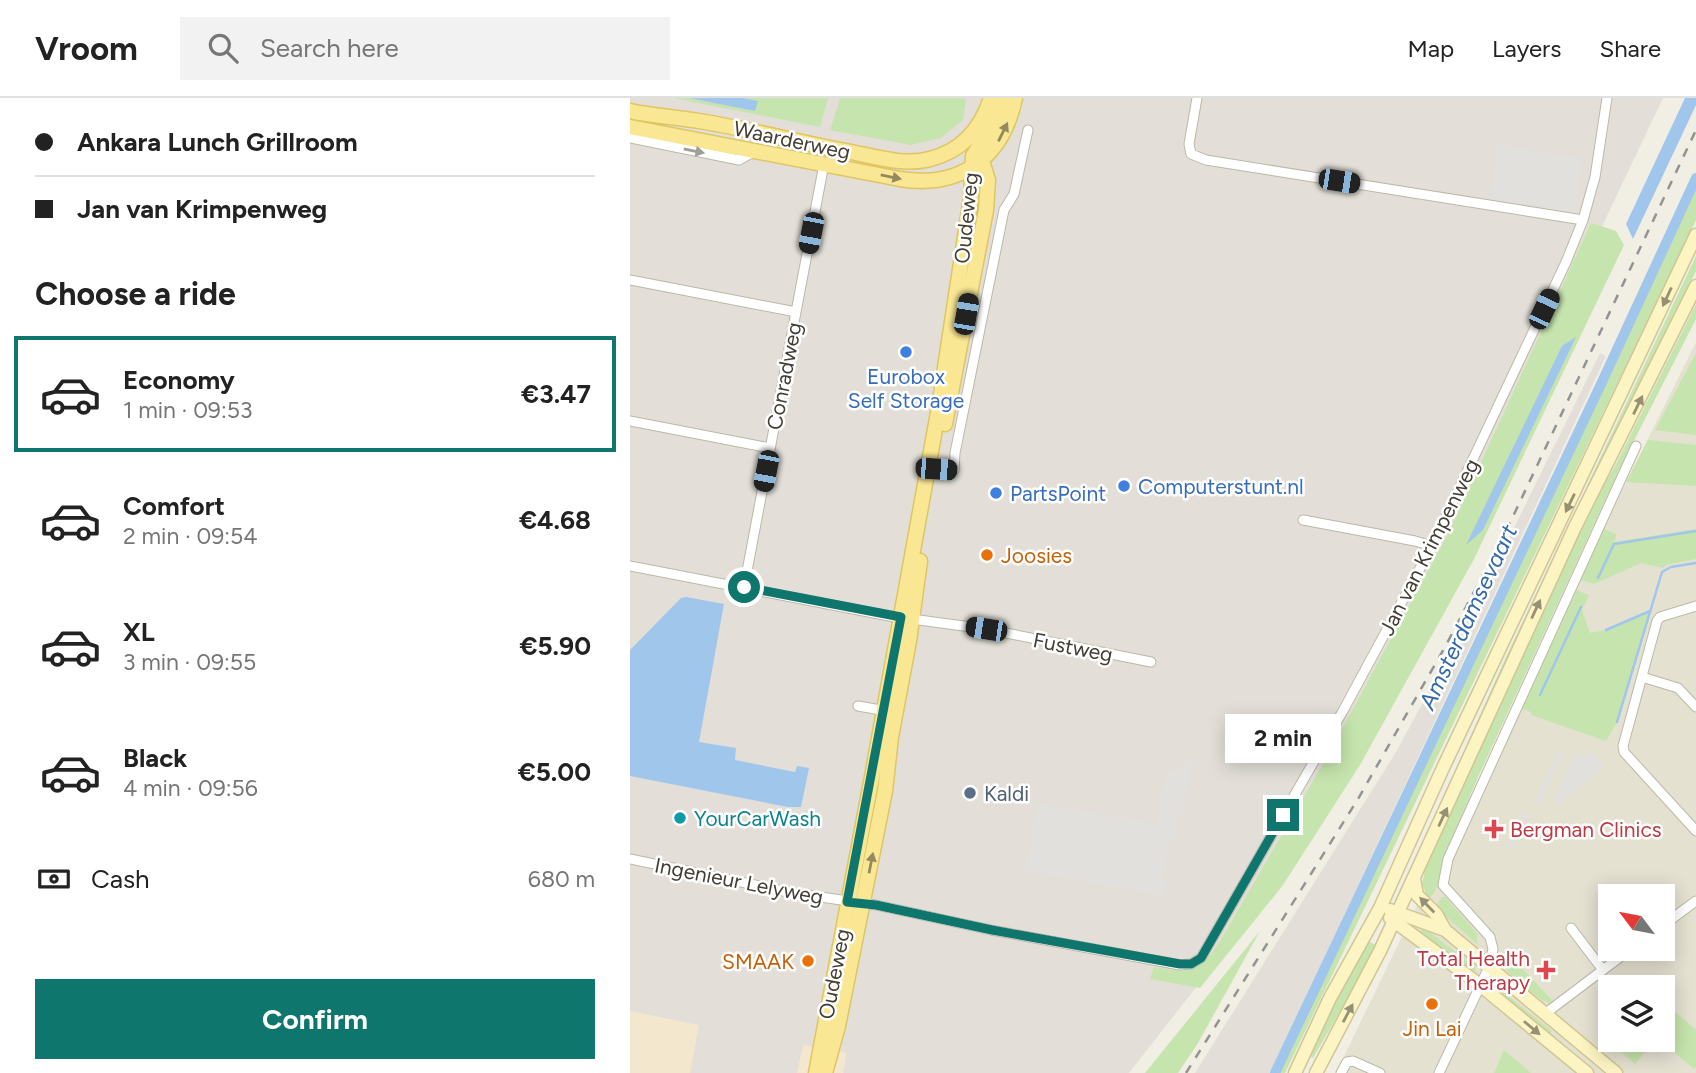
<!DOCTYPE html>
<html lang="en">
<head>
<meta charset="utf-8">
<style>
	:root { --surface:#fff; --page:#f2f2f2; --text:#222; --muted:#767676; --line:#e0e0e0; --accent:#0f766e }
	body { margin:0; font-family:Figtree,sans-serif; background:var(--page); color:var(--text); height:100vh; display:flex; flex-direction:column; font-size:26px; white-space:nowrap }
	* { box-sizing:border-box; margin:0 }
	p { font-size:23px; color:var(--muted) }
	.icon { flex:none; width:38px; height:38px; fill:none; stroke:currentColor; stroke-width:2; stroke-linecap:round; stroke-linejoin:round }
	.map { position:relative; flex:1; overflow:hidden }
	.drawer { display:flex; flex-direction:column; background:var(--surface); width:630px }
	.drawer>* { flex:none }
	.guide { display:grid; align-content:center; height:154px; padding:0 35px; background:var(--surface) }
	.needle { width:46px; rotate:302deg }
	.tools { position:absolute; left:968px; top:786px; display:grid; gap:14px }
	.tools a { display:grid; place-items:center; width:77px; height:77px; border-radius:0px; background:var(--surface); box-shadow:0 4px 18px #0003; font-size:35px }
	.end { position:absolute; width:32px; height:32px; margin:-16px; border:9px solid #0f766e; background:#fff; box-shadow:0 0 0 4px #fff }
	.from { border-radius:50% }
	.bubble { position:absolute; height:49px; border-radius:0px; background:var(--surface); box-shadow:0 4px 18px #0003; font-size:23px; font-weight:700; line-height:49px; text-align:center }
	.car { position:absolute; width:21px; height:42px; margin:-21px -10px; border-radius:9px; box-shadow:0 0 5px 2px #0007; background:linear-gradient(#222 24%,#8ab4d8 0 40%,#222 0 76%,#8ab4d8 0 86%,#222 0) }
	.guide b { display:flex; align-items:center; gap:24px; height:66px; font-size:26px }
	.guide b+b { border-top:2px solid var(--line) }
	.guide i { width:18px; height:18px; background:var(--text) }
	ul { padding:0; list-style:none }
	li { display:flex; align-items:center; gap:21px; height:116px; margin:0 14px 10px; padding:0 21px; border:4px solid transparent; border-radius:0px }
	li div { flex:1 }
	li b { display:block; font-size:26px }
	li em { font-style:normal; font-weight:700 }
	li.selected { border-color:var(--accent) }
	li>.icon { width:63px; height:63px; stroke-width:1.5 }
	h2 { padding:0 35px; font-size:32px; line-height:84px }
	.pay { display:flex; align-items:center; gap:18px; height:77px; padding:0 35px; font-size:26px }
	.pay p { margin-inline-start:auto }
	.cta { display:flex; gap:14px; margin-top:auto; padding:14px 35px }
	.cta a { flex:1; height:80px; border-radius:0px; background:var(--accent); color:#fff; font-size:28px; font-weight:700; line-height:80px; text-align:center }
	header { display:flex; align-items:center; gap:42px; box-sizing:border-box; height:98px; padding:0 35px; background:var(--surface); border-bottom:2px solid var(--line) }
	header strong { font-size:33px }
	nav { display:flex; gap:38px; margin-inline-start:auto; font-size:24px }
	.search { width:490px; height:63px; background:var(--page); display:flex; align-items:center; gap:18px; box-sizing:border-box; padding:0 24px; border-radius:0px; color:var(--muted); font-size:26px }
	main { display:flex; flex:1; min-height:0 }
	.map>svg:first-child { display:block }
</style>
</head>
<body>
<header>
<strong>Vroom</strong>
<div class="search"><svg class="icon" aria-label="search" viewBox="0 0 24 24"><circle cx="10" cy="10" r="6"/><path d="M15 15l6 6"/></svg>Search here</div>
<nav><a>Map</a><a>Layers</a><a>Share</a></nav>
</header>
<main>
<section class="drawer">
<div class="guide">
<b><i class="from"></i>Ankara Lunch Grillroom</b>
<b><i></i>Jan van Krimpenweg</b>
</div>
<h2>Choose a ride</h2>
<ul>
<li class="selected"><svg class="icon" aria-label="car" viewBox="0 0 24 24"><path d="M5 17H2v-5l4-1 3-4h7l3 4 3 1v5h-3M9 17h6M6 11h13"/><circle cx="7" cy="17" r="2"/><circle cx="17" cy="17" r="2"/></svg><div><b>Economy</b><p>1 min · 09:53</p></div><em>€3.47</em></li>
<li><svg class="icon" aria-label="car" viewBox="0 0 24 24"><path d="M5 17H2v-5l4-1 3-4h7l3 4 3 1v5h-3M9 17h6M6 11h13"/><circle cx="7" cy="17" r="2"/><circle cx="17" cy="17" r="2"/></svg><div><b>Comfort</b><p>2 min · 09:54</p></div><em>€4.68</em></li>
<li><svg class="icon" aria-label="car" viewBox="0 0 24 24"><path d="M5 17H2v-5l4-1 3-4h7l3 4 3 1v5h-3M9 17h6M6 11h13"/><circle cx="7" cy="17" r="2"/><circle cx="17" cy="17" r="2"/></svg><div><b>XL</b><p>3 min · 09:55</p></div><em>€5.90</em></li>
<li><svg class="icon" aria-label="car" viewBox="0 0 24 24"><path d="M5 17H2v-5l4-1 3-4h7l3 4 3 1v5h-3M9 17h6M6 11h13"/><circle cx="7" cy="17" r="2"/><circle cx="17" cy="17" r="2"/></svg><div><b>Black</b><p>4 min · 09:56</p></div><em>€5.00</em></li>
</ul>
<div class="pay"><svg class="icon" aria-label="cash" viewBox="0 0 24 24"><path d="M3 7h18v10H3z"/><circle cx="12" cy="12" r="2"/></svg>Cash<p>680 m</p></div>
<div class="cta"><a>Confirm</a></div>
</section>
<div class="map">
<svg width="1066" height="975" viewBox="0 0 1066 975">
	<rect width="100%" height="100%" fill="#f1eee3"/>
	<path fill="#e5e1d1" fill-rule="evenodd" d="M1066,244V975H706L817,745ZM980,798H1032V850H980ZM980,889H1032V942H980Z"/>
	<path fill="#f3e7ce" d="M0,913L216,955L213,975H0Z"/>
	<path fill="#e3dfd8" d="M0,0H1033L826,436L582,869L499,975H213L216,955L173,947L167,975H60L69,927L0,913Z
		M970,255L976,258L640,975H565L766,654L847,505Z"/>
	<path fill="#c6e4ad" d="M43,0H59L125,12L127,3L113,0H198L190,29Z
		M210,0H331L336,1L333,22L311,40L281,47L200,32Z
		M1066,88V122L655,975H644Z
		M961,125L986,133L994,147L844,461L730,667L653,787L570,890L520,881L524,869C561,875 568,877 590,843L693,666L820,432Z
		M1066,158V173L940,429L769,798L877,557Z
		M1066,206V221L990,370L849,677L816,754L810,785L799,802L792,786L795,772L952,425L985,368Z
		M1066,255V337L1025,332Z
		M1018,342L1066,347V388L996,384Z
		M974,431L987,437L984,444L1066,431V461L1036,467L1033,470L1011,465L964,486L951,482Z
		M946,492L959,497L952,512L960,535L976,532L1020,513L987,624L976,643L901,617V614L892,611Z
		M812,799H815L847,835V846L805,809Z
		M793,829L845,869V873H842L790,835Z
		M630,833L568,945L548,975H515Z
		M738,843L748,848L683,960L678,957L704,903Z
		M873,854L878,856L923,903L918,905L912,902C898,890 867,874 873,854Z
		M859,883L922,933L919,937L860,887Z
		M1033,903L1066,932V968L1064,971L1030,942H1032Z
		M980,925V942H1025L1005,966L968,934Z
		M874,952L901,975H864Z"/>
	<path fill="#e1e0dc" d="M867,47L952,60L945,114L859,101Z
		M928,654L934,657L910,707L905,704Z
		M964,655L975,669L928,706L923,703L944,657Z
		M562,663L552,717H548L544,745H539L532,781L536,783L533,798L395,772L408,705L526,726L536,677Z
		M891,714L898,717L883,750L877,747Z"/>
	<path fill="#a1c6ec" d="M59,0H113L128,3L125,13Z
		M1055,0H1066V7L1003,141L996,126Z
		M946,239L853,432L836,447L932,248Z
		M56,499L94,506L69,644L106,650L105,662L165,674L167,668L179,670L171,709H158L0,678V552L51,500Z"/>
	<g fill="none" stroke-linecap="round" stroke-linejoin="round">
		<path stroke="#a1c6ec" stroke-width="2.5" d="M968,480L984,446L1066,433
			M976,532L1020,513
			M910,597L951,509
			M987,624L1032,474L1041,469L1066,465"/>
		<path stroke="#a1c6ec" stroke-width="10" d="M645,975L972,284L1066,80"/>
		<defs>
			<path id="street" d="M567,0L559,46L561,56L576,62L953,122
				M0,40L109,62L123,54
				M0,182L166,214
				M0,323L140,350
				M297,371L324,372L325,355L374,112L384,96L398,32
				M673,422L785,443L802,448
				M0,468L259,518L356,531L521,564
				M114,489L194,66
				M1066,508L1030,519L1027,523L993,648L994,654L1066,733
				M1012,579L1048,590L1066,609
				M228,608L257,613
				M0,761L163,795L246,807L361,832L550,867L561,866L571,860L714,611L802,448L936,164L953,122L965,79L977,0
				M1032,828L1066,803
				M941,830L973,872
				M916,915L1002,850
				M711,975L717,964L723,963L750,975
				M809,975L859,869L863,851L860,839L813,787L818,761L1006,348"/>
			<path id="secondary" d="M784,781L787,797L806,816L815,832L986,975
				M760,812L815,832
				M760,820L850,887L957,975
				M665,975L700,900L750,810L812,672L1066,137
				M686,975L750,853L945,429L1066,188"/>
			<path id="primary" d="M0,13C23,18 46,19 69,23C120,31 170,45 221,54C246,59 274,68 300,61C332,53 351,31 361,0
				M0,29L270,81C331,91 373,59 385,0
				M315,326L356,112L358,82L352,63
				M186,975L241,684L309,309L341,99L343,58L366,21L371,0
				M195,975L208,928L255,693L261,639L279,543L290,463"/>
		</defs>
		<use href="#street" stroke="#bcb7a6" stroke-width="11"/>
		<use href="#secondary" stroke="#d0c695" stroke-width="15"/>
		<use href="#primary" stroke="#dec664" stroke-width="17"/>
		<use href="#street" stroke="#fff" stroke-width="9"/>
		<use href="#secondary" stroke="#fcf4c2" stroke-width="12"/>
		<use href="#primary" stroke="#fae793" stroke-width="14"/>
		<path stroke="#939393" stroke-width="2.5" stroke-dasharray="9 9" stroke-linecap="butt" d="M556,975L728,701L815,549L878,429L1066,32"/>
	</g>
	<defs><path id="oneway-solid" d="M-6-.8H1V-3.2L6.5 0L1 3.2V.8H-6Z" transform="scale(1.75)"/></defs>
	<g fill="#958a5f">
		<use href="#oneway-solid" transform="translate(373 34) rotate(-64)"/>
		<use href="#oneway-solid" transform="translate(261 79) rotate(11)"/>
		<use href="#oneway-solid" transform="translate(241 765) rotate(-79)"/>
	</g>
	<use fill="#a09e9a" href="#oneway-solid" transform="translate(64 53) rotate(11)"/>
	<g fill="#969074">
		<use href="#oneway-solid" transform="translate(1037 199) rotate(115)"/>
		<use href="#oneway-solid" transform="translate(1008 307) rotate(-64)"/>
		<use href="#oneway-solid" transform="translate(940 405) rotate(116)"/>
		<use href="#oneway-solid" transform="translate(906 511) rotate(-65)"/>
		<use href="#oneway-solid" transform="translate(813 719) rotate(-65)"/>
		<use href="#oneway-solid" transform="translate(797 807) rotate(-134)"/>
		<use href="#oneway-solid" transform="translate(718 915) rotate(-62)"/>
		<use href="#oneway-solid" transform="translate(902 930) rotate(40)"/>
	</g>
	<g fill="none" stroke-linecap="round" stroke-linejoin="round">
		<path stroke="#0f766e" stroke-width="9" d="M114,489L271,519L217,804L246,807L362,832L550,866H561L571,860L653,717"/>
	</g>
	<g fill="#3f7fe0" stroke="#fff" stroke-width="2.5">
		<circle cx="276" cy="254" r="7"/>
		<circle cx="494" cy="388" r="7"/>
		<circle cx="366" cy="395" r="7"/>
	</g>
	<g fill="#e8710a" stroke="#fff" stroke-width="2.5">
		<circle cx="357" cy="457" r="7"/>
		<circle cx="178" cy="863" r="7"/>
		<circle cx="802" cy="906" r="7"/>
	</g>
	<circle fill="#5c6f8a" stroke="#fff" stroke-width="2.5" cx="340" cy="695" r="7"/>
	<circle fill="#0f9aa8" stroke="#fff" stroke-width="2.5" cx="50" cy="720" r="7"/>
	<g fill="#e0444e" stroke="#fff" stroke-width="2.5">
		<path d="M860.5 720.5h7v7h7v7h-7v7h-7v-7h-7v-7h7z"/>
		<path d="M912.5 861.5h7v7h7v7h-7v7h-7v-7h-7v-7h7z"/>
	</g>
	<g text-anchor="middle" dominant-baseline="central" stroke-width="5" stroke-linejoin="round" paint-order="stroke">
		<g font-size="21" fill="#423e34" stroke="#fff">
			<text transform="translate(162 42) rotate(12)">Waarderweg</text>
			<text transform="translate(336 120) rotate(-84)">Oudeweg</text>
			<text transform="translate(154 278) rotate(-79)">Conradweg</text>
			<text transform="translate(799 449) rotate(-63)">Jan van Krimpenweg</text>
			<text transform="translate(443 549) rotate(11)">Fustweg</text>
			<text transform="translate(109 783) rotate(11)">Ingenieur Lelyweg</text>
			<text transform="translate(204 876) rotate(-79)">Oudeweg</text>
		</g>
		<g font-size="21" fill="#366cbe" stroke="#fff" text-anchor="start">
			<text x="276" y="278" text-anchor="middle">Eurobox<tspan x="276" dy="24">Self Storage</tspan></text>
			<text x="508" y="388">Computerstunt.nl</text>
			<text x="380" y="395">PartsPoint</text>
		</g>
		<g font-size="21" fill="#c56008" stroke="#fff" text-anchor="start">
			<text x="371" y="457">Joosies</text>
			<text x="164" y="863" text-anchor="end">SMAAK</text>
			<text x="802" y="930" text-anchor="middle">Jin Lai</text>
		</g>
		<g font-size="21" fill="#4e5e75" stroke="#fff" text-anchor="start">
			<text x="354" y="695">Kaldi</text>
		</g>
		<g font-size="21" fill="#0d838f" stroke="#fff" text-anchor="start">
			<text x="64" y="720">YourCarWash</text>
		</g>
		<g font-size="21" fill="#be3a42" stroke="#fff" text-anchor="start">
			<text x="880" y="731">Bergman Clinics</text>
			<text x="900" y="860" text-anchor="end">Total Health<tspan x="900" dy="24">Therapy</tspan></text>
		</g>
		<g font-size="23" font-style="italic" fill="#326aa9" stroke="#fff">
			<text transform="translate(838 519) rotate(-65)">Amsterdamsevaart</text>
		</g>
	</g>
</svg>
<div class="tools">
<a><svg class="needle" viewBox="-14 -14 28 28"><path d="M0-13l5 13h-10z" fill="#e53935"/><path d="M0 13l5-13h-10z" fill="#767676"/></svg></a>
<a><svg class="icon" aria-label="layers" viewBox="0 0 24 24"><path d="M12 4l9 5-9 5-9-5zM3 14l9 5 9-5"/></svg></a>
</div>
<i class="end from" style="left:114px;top:489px"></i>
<i class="end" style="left:653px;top:717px"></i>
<div class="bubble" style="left:595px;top:616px;width:116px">2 min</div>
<i class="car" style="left:709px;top:83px;rotate:99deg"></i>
<i class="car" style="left:181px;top:135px;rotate:191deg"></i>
<i class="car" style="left:914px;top:211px;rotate:25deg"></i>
<i class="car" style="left:336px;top:216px;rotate:10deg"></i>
<i class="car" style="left:306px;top:371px;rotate:94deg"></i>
<i class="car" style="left:136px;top:373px;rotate:191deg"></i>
<i class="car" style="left:356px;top:531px;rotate:279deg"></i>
</div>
</main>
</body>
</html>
